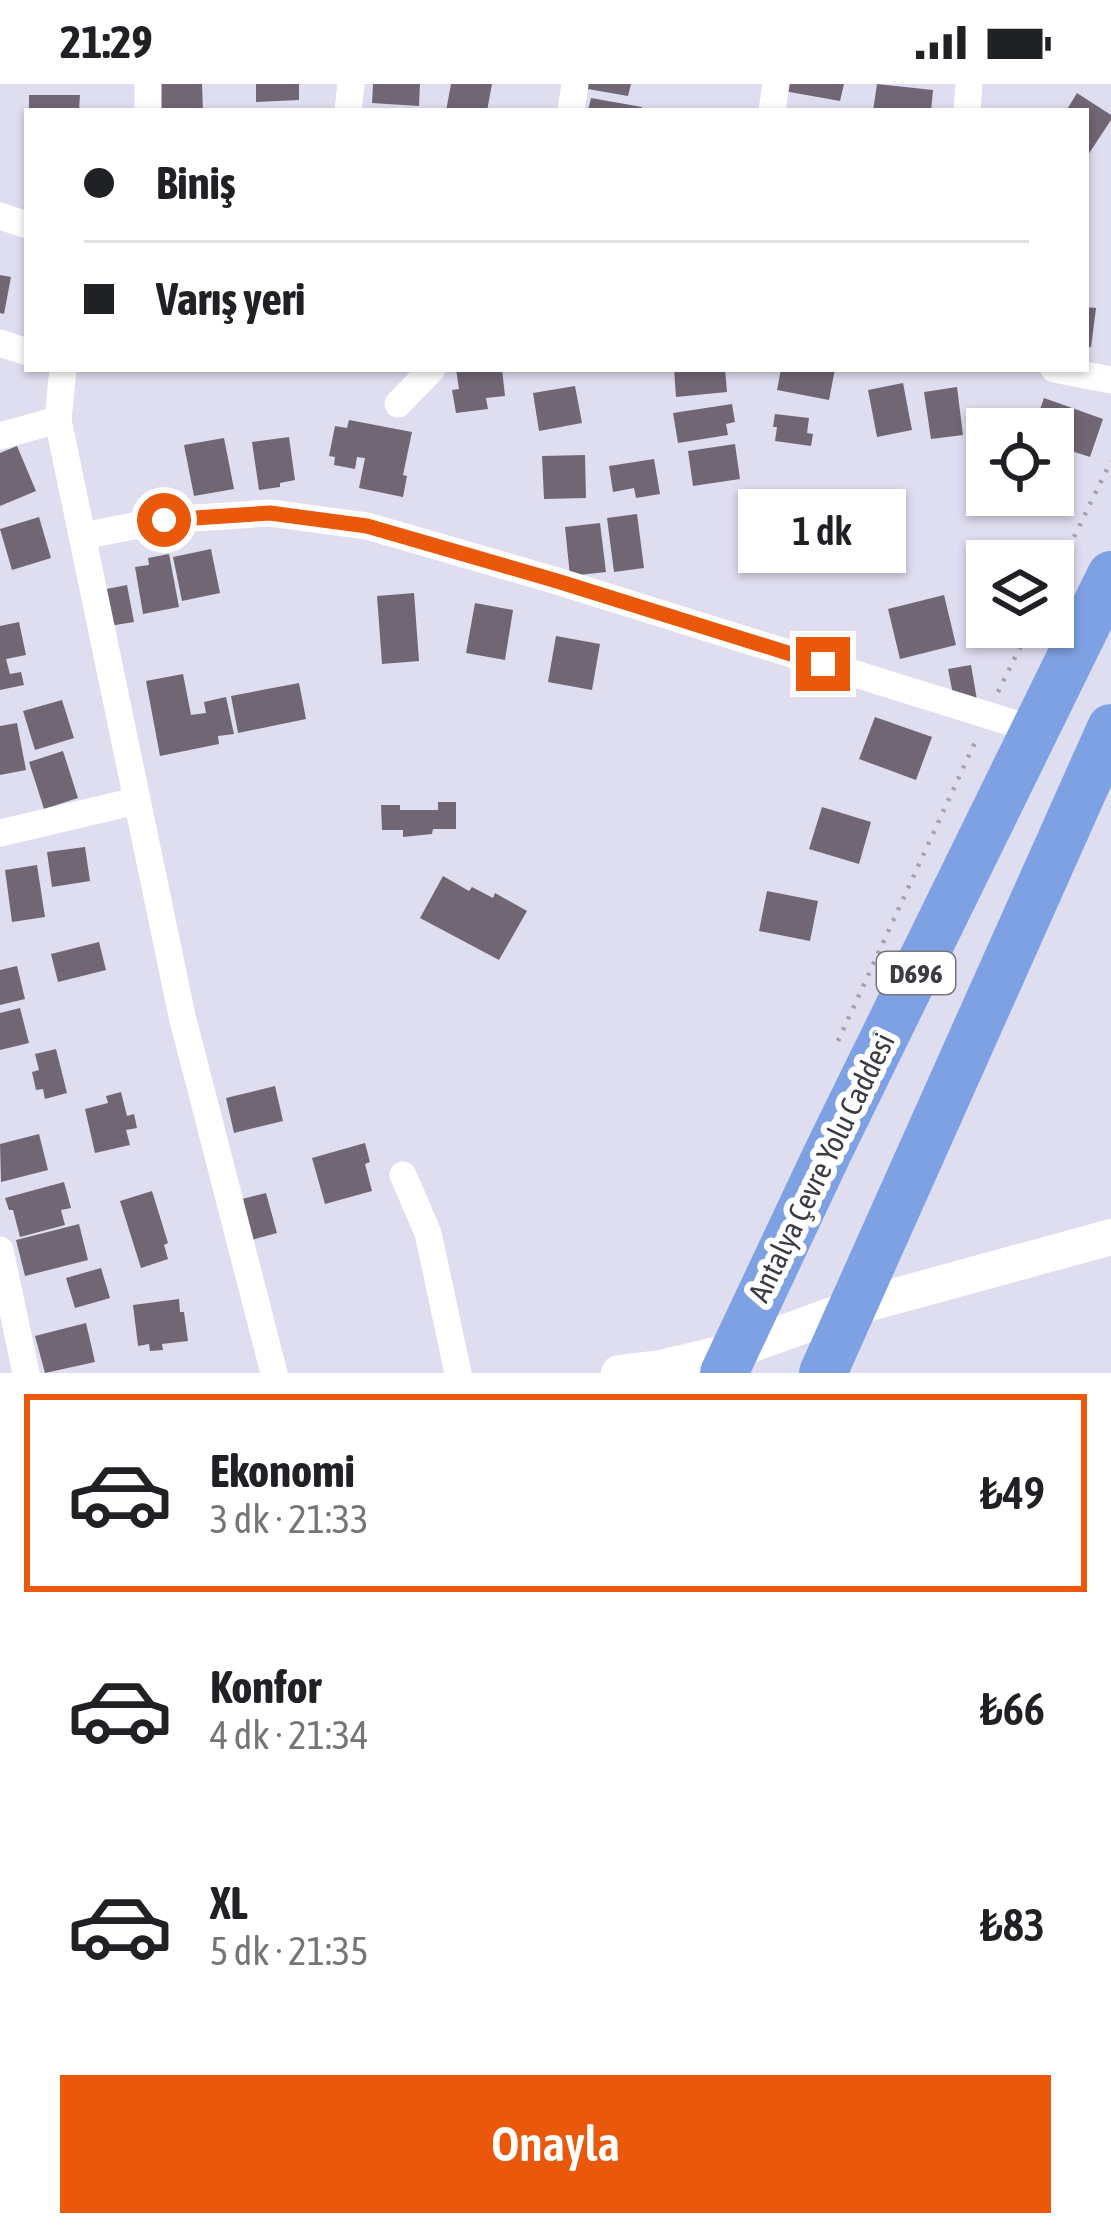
<!DOCTYPE html>
<html lang="tr">
<head>
<meta charset="utf-8">
<style>
	:root { --surface:#fff; --page:#f6f6f6; --text:#202124; --muted:#757577; --line:#e0e0e0; --accent:#ea580c }
	body { margin:0; font-family:"Asap Condensed",sans-serif; background:var(--page); color:var(--text); height:100vh; display:flex; flex-direction:column; font-size:45px; white-space:nowrap }
	* { box-sizing:border-box; margin:0 }
	p { font-size:39px; color:var(--muted) }
	.icon { flex:none; width:66px; height:66px; fill:none; stroke:currentColor; stroke-width:2; stroke-linecap:round; stroke-linejoin:round }
	.map { position:relative; height:1289px; overflow:hidden }
	.panel { display:flex; flex-direction:column; background:var(--surface); flex:1 }
	.panel>* { flex:none }
	.hud { position:absolute; left:24px; top:24px; width:1065px; height:264px; border-radius:0px; box-shadow:0 3px 9px #0004; display:grid; align-content:center; height:264px; padding:0 60px; background:var(--surface) }
	.buttons { position:absolute; left:966px; top:324px; display:grid; gap:24px }
	.buttons a { display:grid; place-items:center; width:108px; height:108px; border-radius:0px; background:var(--surface); box-shadow:0 3px 9px #0004; font-size:60px }
	.end { position:absolute; width:54px; height:54px; margin:-27px; border:15px solid #ea580c; background:#fff; box-shadow:0 0 0 6px #fff }
	.from { border-radius:50% }
	.bubble { position:absolute; height:84px; border-radius:0px; background:var(--surface); box-shadow:0 3px 9px #0004; font-size:39px; font-weight:600; line-height:84px; text-align:center }
	.hud b { display:flex; align-items:center; gap:42px; height:114px; font-size:45px }
	.hud b+b { border-top:3px solid var(--line) }
	.hud i { width:30px; height:30px; background:var(--text) }
	ul { padding:21px 0 0; list-style:none }
	li { display:flex; align-items:center; gap:36px; height:198px; margin:0 24px 18px; padding:0 36px; border:6px solid transparent; border-radius:0px }
	li div { flex:1 }
	li b { display:block; font-size:45px }
	li em { font-style:normal; font-weight:600 }
	li.current { border-color:var(--accent) }
	li>.icon { width:108px; height:108px; stroke-width:1.5 }
	.primary-button { display:flex; gap:24px; margin-top:auto; padding:24px 60px }
	.primary-button a { flex:1; height:138px; border-radius:0px; background:var(--accent); color:#fff; font-size:48px; font-weight:600; line-height:138px; text-align:center }
	.status { display:flex; justify-content:space-between; align-items:center; height:84px; padding:0 60px; background:var(--surface); direction:ltr }
	.status svg { height:33px; fill:currentColor }
	.map>svg:first-child { display:block }
</style>
</head>
<body>
<div class="status"><b>21:29</b><svg viewBox="0 0 49 12"><path d="M0 12V9h3v3zM5 12V6h3v6zM10 12V3h3v9zM15 12V0h3v12zM26 1h20v11H26zM47 4h2v5h-2z"/></svg></div>
<div class="map">
<svg width="1111" height="1289" viewBox="0 0 1111 1289">
	<rect width="100%" height="100%" fill="#dfddf0"/>
	<path fill="#716774" d="M159,0H202L203,27H160Z
		M256,0H299V16L256,18Z
		M373,0H420L419,22L372,19Z
		M451,0H492L487,27H446Z
		M588,0H631L628,12L588,5Z
		M785,0H844L840,17L784,7Z
		M877,0L933,6L931,27H873Z
		M1077,9L1111,31V36L1086,74V27H1066Z
		M29,11H80L79,27H29Z
		M591,14L642,23L641,27H588Z
		M0,191L11,193L4,230L0,229Z
		M1086,223L1096,224L1091,263H1086Z
		M456,285H502L505,312L486,314L488,325L456,329L452,306L459,305Z
		M674,285H725L727,308L676,313Z
		M781,285H835L829,316L777,306Z
		M903,299L912,346L877,353L868,306Z
		M575,302L582,339L539,347L533,309Z
		M957,303L963,351L931,355L924,308Z
		M1044,314L1103,335L1090,373L1053,361V345H1033Z
		M732,320L735,338L726,340L728,351L678,359L673,329Z
		M775,330L809,334L807,349L813,350L811,362L775,357L777,343H773Z
		M349,336L412,348L403,391L407,392L403,413L359,404L365,374L357,373L355,385L334,381L335,373L329,372L335,342L347,344Z
		M289,353L295,396L280,399V403L259,406L252,358Z
		M224,354L234,405L194,412L184,361Z
		M735,360L740,395L693,402L688,367Z
		M17,362L36,407L0,422V369Z
		M585,371L586,414L544,415L542,372Z
		M654,375L660,410L636,414L634,404L613,408L609,382Z
		M637,430L644,484L614,488L607,434Z
		M39,433L51,474L12,486L0,445Z
		M600,439L606,488L570,492L565,443Z
		M211,465L220,509L182,517L173,473Z
		M169,470L179,523L143,530L135,483L149,481L148,474Z
		M127,501L134,538L103,543L96,507Z
		M414,509L419,577L382,580L377,512Z
		M944,511L956,561L900,575L888,525Z
		M475,519L513,526L505,576L466,569Z
		M19,538L26,571L6,575L10,590L21,588L24,601L0,606V542Z
		M556,552L600,560L592,606L548,598Z
		M971,581L977,616H954L948,585Z
		M183,590L191,631L206,629L204,618L226,613L234,650L218,652L219,660L160,672L146,597Z
		M299,599L306,635L238,649L231,612Z
		M62,616L74,654L35,666L23,627Z
		M875,633L932,653L916,696L859,675Z
		M17,639L26,686L0,691V642Z
		M63,667L78,714L44,725L29,678Z
		M438,718H456V745H433L432,750L403,753V746H382L381,721H400V726H438Z
		M822,723L871,738L859,780L809,765Z
		M85,763L90,797L52,803L47,768Z
		M37,781L45,833L12,838L5,786Z
		M443,792L469,807L472,803L493,814L495,809L527,827L499,876L420,834Z
		M767,807L818,817L810,857L759,847Z
		M99,858L106,886L58,898L51,870Z
		M17,882L25,915L0,921V886Z
		M20,924L29,959L0,966V929Z
		M56,965L67,1009L45,1015L43,1005L36,1006L32,988L39,986L35,970Z
		M275,1002L283,1037L234,1049L226,1014Z
		M121,1008L127,1032L134,1030L137,1044L126,1046L130,1061L95,1069L85,1025L108,1019L106,1012Z
		M39,1050L48,1086L1,1098L0,1060Z
		M365,1059L370,1078L365,1080L372,1107L325,1120L312,1074Z
		M64,1098L71,1124L61,1126L65,1141L20,1153L13,1126H9L5,1114Z
		M152,1107L168,1159L164,1161L168,1175L141,1184L120,1117Z
		M266,1109L277,1149L244,1158L234,1117Z
		M79,1140L88,1176L25,1192L16,1156Z
		M101,1184L110,1214L75,1224L66,1194Z
		M179,1215L180,1228H184L188,1257L162,1260L163,1266L150,1267L149,1260L138,1262L133,1221Z
		M86,1239L95,1278L45,1289L35,1252Z"/>
	<g fill="none" stroke-linecap="round" stroke-linejoin="round">
		<path stroke="#a2a1af" stroke-width="4.5" stroke-dasharray="3 9" stroke-linecap="butt" d="M1053,496L1111,377
			M998,608L1030,543
			M838,957L976,656"/>
		<path stroke="#fff" stroke-width="27" d="M148,0V27
			M348,27L351,0
			M571,27L575,0
			M772,27L776,0
			M967,27L969,0
			M0,132L27,141
			M0,259L27,268
			M63,285L58,336L182,932L274,1289
			M1054,285L1111,296
			M398,320L432,285
			M0,352L58,336
			M83,452L164,436L270,429L367,442L557,497L1035,646
			M0,749L136,717
			M403,1091L428,1149L458,1289
			M0,1166L26,1289"/>
		<path stroke="#fff" stroke-width="36" d="M619,1289L660,1284L733,1267L852,1224L1111,1153"/>
		<path stroke="#7ea1e3" stroke-width="48" d="M724,1289L829,1066L1111,491
			M823,1289L1111,644"/>
	</g>
	<g fill="none" stroke-linecap="round" stroke-linejoin="round">
		<path stroke="#ea580c" stroke-width="15" d="M164,436L270,429L367,442L557,497L823,580"/>
	</g>
	<g text-anchor="middle" dominant-baseline="central" stroke-width="12" stroke-linejoin="round" paint-order="stroke">
		<rect fill="#fff" stroke="#77767b" stroke-width="3" x="877" y="868" width="78" height="42" rx="9"/>
		<g font-size="27" font-weight="bold" fill="#3d3c43">
			<text x="916" y="889">D696</text>
		</g>
		<g font-size="30" fill="#3d3c43" stroke="#fff">
			<text transform="translate(821 1083) rotate(-64)">Antalya Çevre Yolu Caddesi</text>
		</g>
	</g>
</svg>
<div class="buttons">
<a><svg class="icon" aria-label="locate" viewBox="0 0 24 24"><circle cx="12" cy="12" r="6"/><path d="M12 2v4M12 18v4M2 12h4M18 12h4"/></svg></a>
<a><svg class="icon" aria-label="layers" viewBox="0 0 24 24"><path d="M12 4l9 5-9 5-9-5zM3 14l9 5 9-5"/></svg></a>
</div>
<i class="end from" style="left:164px;top:436px"></i>
<i class="end" style="left:823px;top:580px"></i>
<div class="bubble" style="left:738px;top:405px;width:168px">1 dk</div>
<div class="hud">
<b><i class="from"></i>Biniş</b>
<b><i></i>Varış yeri</b>
</div>
</div>
<section class="panel">
<ul>
<li class="current"><svg class="icon" aria-label="car" viewBox="0 0 24 24"><path d="M5 17H2v-5l4-1 3-4h7l3 4 3 1v5h-3M9 17h6M6 11h13"/><circle cx="7" cy="17" r="2"/><circle cx="17" cy="17" r="2"/></svg><div><b>Ekonomi</b><p>3 dk · 21:33</p></div><em>₺49</em></li>
<li><svg class="icon" aria-label="car" viewBox="0 0 24 24"><path d="M5 17H2v-5l4-1 3-4h7l3 4 3 1v5h-3M9 17h6M6 11h13"/><circle cx="7" cy="17" r="2"/><circle cx="17" cy="17" r="2"/></svg><div><b>Konfor</b><p>4 dk · 21:34</p></div><em>₺66</em></li>
<li><svg class="icon" aria-label="car" viewBox="0 0 24 24"><path d="M5 17H2v-5l4-1 3-4h7l3 4 3 1v5h-3M9 17h6M6 11h13"/><circle cx="7" cy="17" r="2"/><circle cx="17" cy="17" r="2"/></svg><div><b>XL</b><p>5 dk · 21:35</p></div><em>₺83</em></li>
</ul>
<div class="primary-button"><a>Onayla</a></div>
</section>
</body>
</html>
